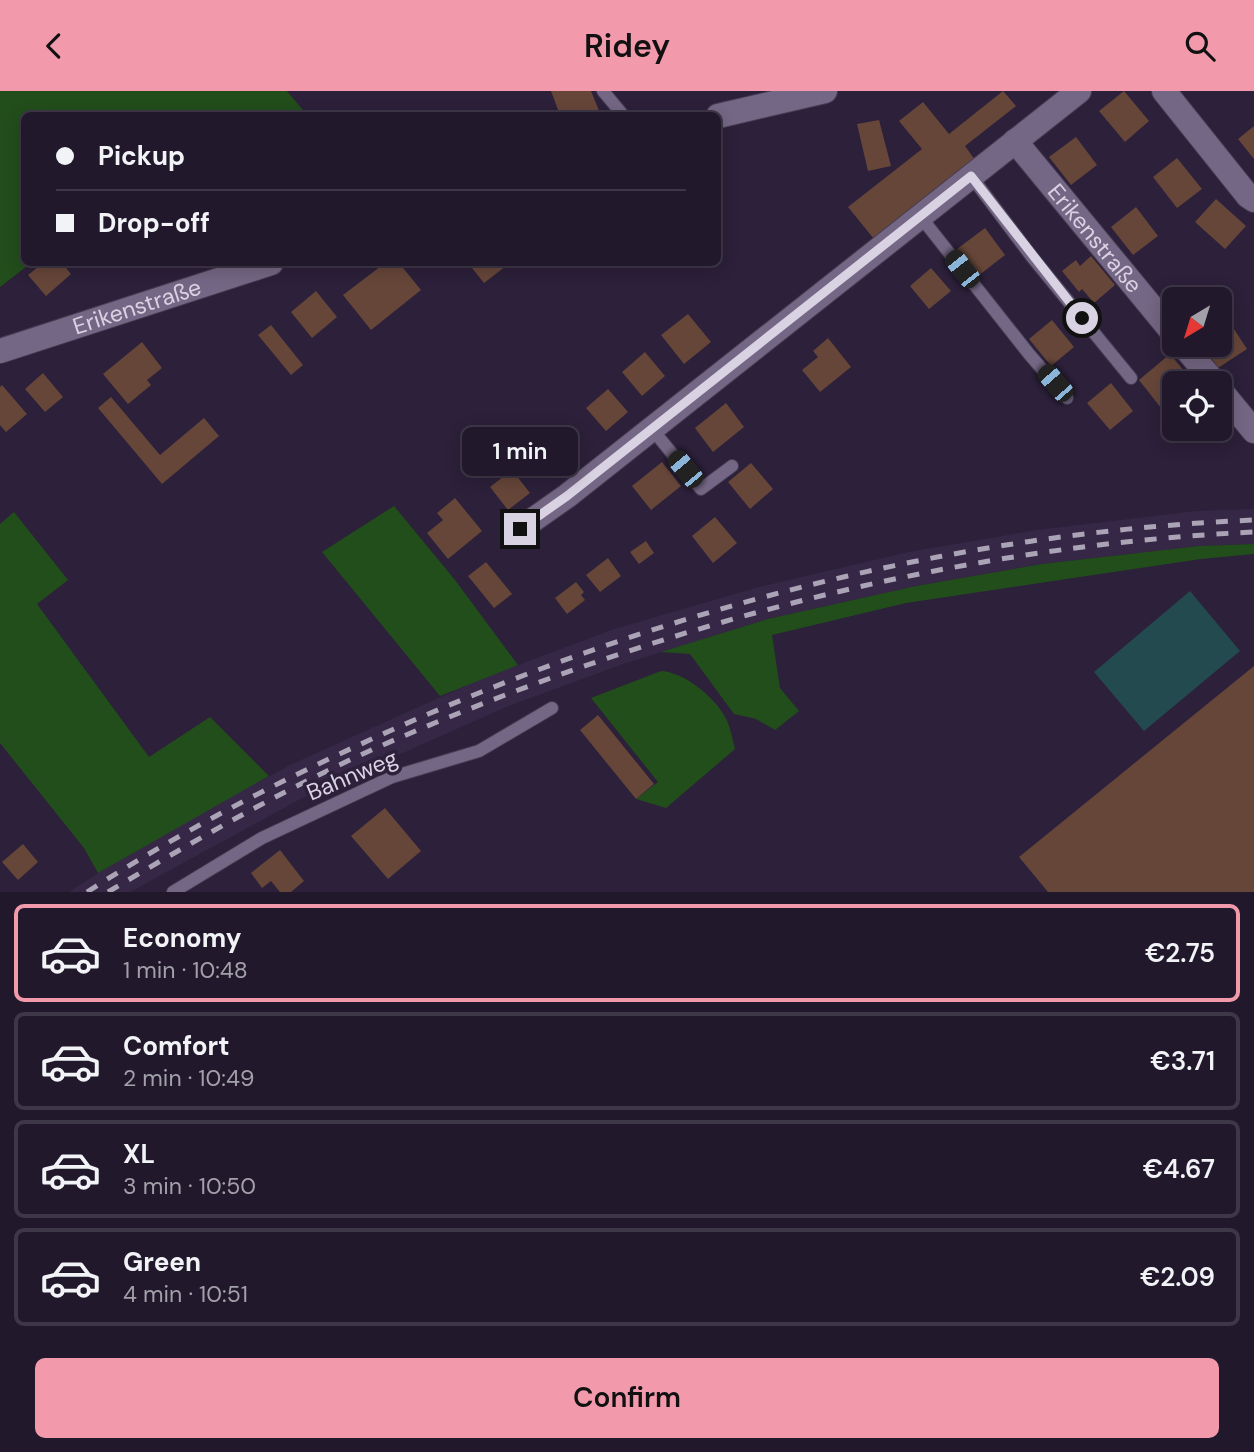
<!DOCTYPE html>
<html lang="en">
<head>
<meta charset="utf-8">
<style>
	:root { --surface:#21182c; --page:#2d2538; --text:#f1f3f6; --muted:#a2a0a9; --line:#3e3748; --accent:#f29aac }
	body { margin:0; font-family:"DM Sans",sans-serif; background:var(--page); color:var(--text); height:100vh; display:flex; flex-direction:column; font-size:26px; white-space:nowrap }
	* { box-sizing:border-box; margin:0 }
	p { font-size:23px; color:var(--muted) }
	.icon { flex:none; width:38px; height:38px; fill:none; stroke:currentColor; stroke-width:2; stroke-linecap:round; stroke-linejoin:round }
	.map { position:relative; height:801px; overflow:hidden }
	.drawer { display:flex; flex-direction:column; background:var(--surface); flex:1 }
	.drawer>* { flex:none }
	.top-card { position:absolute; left:21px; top:21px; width:700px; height:154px; border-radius:10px; box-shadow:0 4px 18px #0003,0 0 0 2px var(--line); display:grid; align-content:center; height:154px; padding:0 35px; background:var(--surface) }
	.needle { width:46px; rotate:218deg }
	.tools { position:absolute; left:1162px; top:196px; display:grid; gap:14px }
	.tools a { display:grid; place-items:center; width:70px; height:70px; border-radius:10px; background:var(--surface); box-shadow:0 4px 18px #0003,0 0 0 2px var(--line); font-size:35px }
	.end { position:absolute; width:32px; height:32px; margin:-16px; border:9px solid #d9d2e3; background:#111; box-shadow:0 0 0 4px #111 }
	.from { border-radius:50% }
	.bubble { position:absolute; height:49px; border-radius:10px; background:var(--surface); box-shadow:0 4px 18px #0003,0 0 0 2px var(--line); font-size:23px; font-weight:600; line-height:49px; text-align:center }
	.car { position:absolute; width:21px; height:42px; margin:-21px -10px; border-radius:9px; box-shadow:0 0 5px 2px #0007; background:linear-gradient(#222 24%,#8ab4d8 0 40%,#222 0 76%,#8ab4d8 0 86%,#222 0) }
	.top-card b { display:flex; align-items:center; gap:24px; height:66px; font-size:26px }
	.top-card b+b { border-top:2px solid var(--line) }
	.top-card i { width:18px; height:18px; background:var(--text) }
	ul { padding:12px 0 0; list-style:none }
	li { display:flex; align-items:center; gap:21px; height:98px; margin:0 14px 10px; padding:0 21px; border:4px solid var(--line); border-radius:10px }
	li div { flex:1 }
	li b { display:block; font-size:26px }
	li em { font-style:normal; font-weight:600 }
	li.on { border-color:var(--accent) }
	li>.icon { width:63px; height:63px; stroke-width:1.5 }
	.cta { display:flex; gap:14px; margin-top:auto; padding:14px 35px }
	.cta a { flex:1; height:80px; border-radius:10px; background:var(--accent); color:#111; font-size:28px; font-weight:600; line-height:80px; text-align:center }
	header { display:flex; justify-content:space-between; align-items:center; height:91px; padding:0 35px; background:var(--accent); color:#111; font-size:32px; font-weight:600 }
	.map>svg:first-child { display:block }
</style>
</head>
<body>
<header><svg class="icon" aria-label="back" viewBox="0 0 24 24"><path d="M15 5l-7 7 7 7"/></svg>Ridey<svg class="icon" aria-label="search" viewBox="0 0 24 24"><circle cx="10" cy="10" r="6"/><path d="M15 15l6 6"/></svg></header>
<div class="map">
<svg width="1254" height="801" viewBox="0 0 1254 801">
	<rect width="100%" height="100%" fill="#2c203a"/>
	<path fill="#362747" d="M1254,418V453L1199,455L1042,473L916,495L768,528L623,573L506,616L306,705L130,801H69L98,782L203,721L290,674L474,591L611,539L759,496L909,461L1037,439L1196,420Z"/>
	<path fill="#224e1b" d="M0,0H287L307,24H24V172H31L0,196Z
		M394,415L455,489L518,574L440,605L322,461Z
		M14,421L68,489L37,513L149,666L210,626L269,685L98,782L84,757L0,652V433Z
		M1254,453V463L1201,468L906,512L772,544L780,597L799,620L775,639L756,628L734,623L690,563L661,561L768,528L916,495L1042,473L1199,455Z
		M661,580C685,581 719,609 728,632C731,640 733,650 735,658L666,717L636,708L658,691L591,607Z"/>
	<path fill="#234a4e" d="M1190,500L1240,560L1144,640L1094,581Z"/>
	<path fill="#664639" d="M551,0H591L600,22L594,24H560Z
		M1003,0L1016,15L965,55L975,69L874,148L848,116L922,58L899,30L923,11L949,43Z
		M1124,0L1149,30L1125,51L1099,20Z
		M879,29L891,75L868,80L857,33Z
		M1254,35V68L1238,48Z
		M1076,46L1097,74L1071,94L1049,66Z
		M1177,67L1202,98L1177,117L1153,86Z
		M1216,108L1246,135L1225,158L1195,131Z
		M1136,116L1158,145L1133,164L1111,136Z
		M985,137L1005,164L978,185L957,158Z
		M1091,165L1115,194L1094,212L1082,198L1079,201L1062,180L1076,169L1080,175Z
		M43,172H62L71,183L46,205L28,184Z
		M385,172H399L421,199L371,239L343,204Z
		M468,172H503L506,175L484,192Z
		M931,177L951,200L929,218L910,195Z
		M316,200L337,226L312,247L291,221Z
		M688,223L711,251L684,273L661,244Z
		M1052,229L1074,256L1051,275L1029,248Z
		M1228,229L1247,258L1218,277L1203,254H1220V235Z
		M271,234L303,274L291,284L258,244Z
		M828,247L851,276L820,301L802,279L818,266L813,260Z
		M142,251L162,277L147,289L151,294L128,313L103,283Z
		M645,261L665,285L642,305L622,281Z
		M1170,263L1194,292H1174V315L1165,322L1139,289Z
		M43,282L63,306L45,321L25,298Z
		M1111,292L1133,320L1110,339L1087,312Z
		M2,294L27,323L6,341L0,334V296Z
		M608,298L628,321L606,340L586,317Z
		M111,306L160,364L204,327L219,345L162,393L98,317Z
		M726,312L744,336L713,361L695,337Z
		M559,336L579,362L555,381L535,355Z
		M662,371L681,395L651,419L632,395Z
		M751,372L773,398L750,418L728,391Z
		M512,379L530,402L508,419L490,396Z
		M455,407L482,440L448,468L427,442L443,429L437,422Z
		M715,426L737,452L713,472L692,445Z
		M646,450L654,462L639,473L630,461Z
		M608,467L621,485L600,501L586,484Z
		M486,471L512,503L494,517L468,485Z
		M576,491L584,501L581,504L585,509L567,523L555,507Z
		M1254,575V801H1048L1019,766Z
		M598,624L654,693L636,708L580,639Z
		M385,717L421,760L388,788L351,745Z
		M23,753L38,771L18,789L2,771Z
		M280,759L304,790L291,801H280L271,790L262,797L251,782Z"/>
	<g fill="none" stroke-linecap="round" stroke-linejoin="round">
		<defs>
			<path id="lane" d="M603,0L623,24
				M971,85L1032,166L1131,287
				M920,125L1029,263L1067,307
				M652,338L701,398L732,375
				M173,801L262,747L392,686L479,660L552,617"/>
			<g id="street">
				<path d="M1164,0L1248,105L1254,109"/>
				<path d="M718,25L825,0"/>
				<path id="s1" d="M1015,50L1174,243"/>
				<path d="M1183,254L1215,292"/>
				<path id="s2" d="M0,260L271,172"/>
				<path d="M1220,299L1254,340"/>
				<path d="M520,438L567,405L1079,0"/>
			</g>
		</defs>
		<use href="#lane" stroke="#473d53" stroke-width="14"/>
		<use href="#street" stroke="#473d53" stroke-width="26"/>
		<use href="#lane" stroke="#746785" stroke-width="12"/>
		<use href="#street" stroke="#746785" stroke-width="24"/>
		<path stroke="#aba3b6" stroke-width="5" stroke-dasharray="12 12" stroke-linecap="butt" d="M87,801C174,745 267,696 361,653C640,524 945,442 1254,429
			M108,801C202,745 298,690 399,647C670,531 959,455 1254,441"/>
	</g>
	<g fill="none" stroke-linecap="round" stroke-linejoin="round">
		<path stroke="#d9d2e3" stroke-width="9" d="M520,438L567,405L971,85L1082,227"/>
	</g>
	<g text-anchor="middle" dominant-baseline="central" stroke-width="7" stroke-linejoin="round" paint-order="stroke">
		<g font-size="23" fill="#d9d2e3" stroke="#2c203a">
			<text stroke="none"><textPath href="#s1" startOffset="126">Erikenstraße</textPath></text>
			<text stroke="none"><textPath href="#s2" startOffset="144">Erikenstraße</textPath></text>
			<text transform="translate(352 684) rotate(-23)">Bahnweg</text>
		</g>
	</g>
</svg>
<div class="tools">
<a><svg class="needle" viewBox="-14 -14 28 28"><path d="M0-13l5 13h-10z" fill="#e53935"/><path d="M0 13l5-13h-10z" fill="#a2a0a9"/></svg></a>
<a><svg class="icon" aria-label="locate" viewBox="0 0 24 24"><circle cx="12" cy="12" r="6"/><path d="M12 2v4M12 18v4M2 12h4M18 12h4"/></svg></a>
</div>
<i class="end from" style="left:1082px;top:227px"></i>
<i class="end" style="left:520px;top:438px"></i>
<div class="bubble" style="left:462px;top:336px;width:116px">1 min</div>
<i class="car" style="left:962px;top:178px;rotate:322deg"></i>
<i class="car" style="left:1055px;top:292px;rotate:319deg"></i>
<i class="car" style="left:685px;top:378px;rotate:320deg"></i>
<div class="top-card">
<b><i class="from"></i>Pickup</b>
<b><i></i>Drop-off</b>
</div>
</div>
<section class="drawer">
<ul>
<li class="on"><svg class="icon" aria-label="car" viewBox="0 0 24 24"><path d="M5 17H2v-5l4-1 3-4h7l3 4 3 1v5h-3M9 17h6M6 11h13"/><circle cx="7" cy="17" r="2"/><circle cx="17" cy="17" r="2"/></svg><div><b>Economy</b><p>1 min · 10:48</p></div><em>€2.75</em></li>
<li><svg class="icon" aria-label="car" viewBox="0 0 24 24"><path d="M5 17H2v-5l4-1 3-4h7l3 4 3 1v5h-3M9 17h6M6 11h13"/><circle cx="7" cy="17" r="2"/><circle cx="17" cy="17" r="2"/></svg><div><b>Comfort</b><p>2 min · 10:49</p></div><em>€3.71</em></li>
<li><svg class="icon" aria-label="car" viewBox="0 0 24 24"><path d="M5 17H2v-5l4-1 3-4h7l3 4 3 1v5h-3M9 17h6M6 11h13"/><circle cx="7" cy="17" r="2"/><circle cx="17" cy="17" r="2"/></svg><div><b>XL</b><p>3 min · 10:50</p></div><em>€4.67</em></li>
<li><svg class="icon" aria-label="car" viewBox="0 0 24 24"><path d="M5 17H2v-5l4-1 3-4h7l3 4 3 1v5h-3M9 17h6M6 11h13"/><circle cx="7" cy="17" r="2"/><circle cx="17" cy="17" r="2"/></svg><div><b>Green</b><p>4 min · 10:51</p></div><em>€2.09</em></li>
</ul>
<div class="cta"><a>Confirm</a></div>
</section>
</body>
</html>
